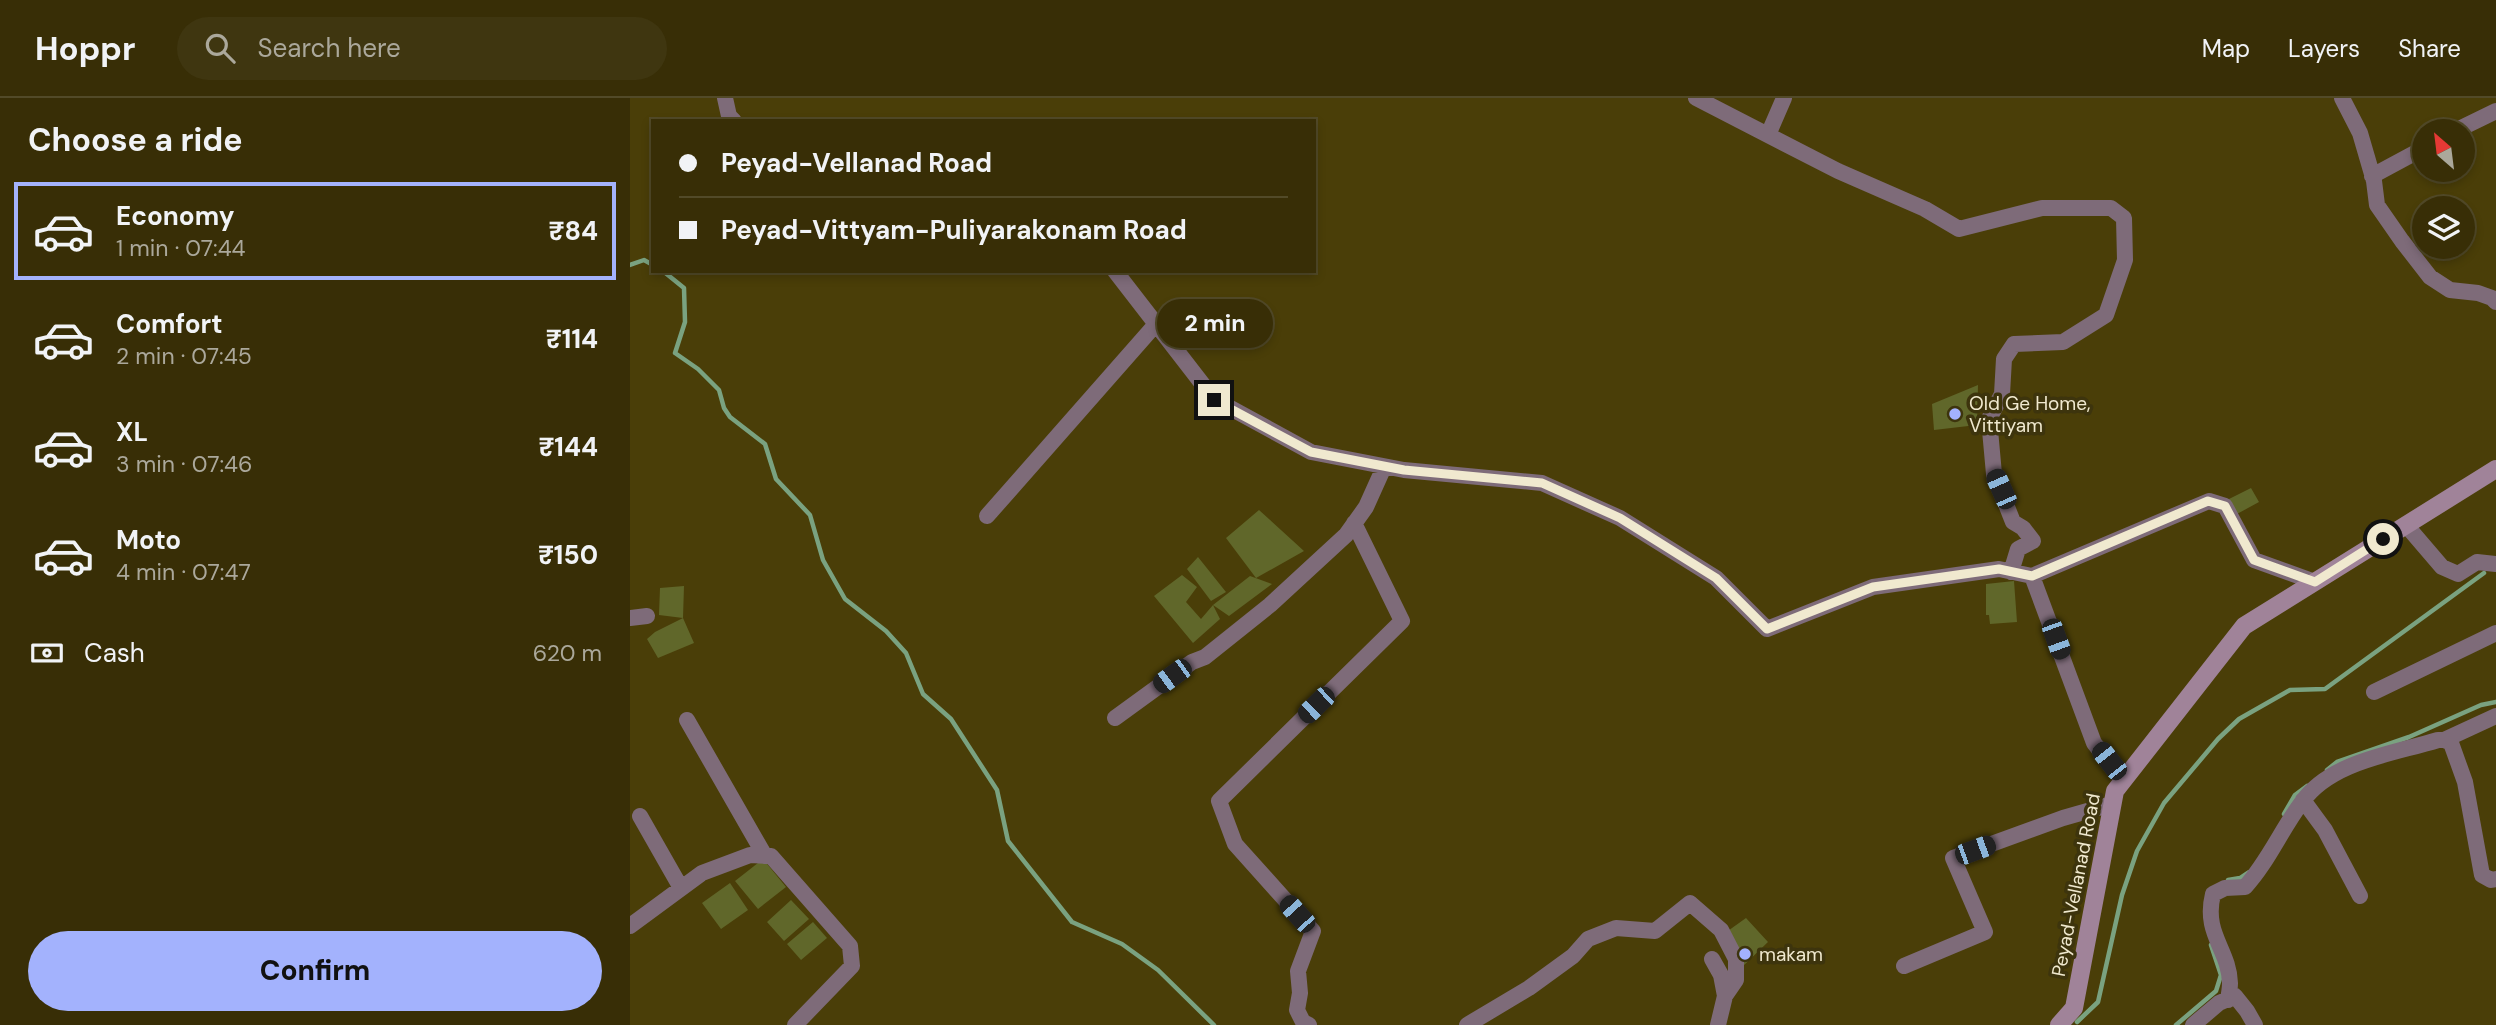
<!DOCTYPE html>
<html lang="en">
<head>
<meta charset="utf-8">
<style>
	:root { --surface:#382e06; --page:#3f3610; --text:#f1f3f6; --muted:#aba89b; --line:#524a28; --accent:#a3b2fd }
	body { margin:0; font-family:"DM Sans",sans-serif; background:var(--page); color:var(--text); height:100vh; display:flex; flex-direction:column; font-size:26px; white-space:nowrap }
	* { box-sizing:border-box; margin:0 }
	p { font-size:23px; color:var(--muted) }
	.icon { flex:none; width:38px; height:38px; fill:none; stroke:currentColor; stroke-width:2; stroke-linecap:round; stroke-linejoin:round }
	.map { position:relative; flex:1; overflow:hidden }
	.panel { display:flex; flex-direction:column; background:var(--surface); width:630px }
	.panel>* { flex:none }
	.banner { position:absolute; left:21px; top:21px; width:665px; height:154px; border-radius:0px; box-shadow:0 4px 10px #0003,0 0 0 2px var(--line); display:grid; align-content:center; height:154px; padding:0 28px; background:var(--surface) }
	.needle { width:46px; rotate:332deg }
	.controls { position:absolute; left:1782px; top:21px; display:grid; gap:14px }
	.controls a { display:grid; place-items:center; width:63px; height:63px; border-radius:50%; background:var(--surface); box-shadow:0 4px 10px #0003,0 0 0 2px var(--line); font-size:35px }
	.end { position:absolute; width:32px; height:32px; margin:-16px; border:9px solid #f0e9cf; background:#111; box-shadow:0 0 0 4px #111 }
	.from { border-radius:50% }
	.bubble { position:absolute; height:49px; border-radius:24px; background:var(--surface); box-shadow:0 4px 10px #0003,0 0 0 2px var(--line); font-size:23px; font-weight:800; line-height:49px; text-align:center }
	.car { position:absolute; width:21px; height:42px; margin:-21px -10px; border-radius:9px; box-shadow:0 0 5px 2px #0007; background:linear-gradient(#222 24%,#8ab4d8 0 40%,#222 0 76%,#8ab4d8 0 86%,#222 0) }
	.banner b { display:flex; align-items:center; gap:24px; height:66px; font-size:26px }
	.banner b+b { border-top:2px solid var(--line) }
	.banner i { width:18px; height:18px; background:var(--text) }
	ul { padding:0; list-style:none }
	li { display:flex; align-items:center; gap:21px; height:98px; margin:0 14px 10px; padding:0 14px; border:4px solid transparent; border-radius:0px }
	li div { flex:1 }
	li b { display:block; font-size:26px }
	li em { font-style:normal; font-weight:800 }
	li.current { border-color:var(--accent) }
	li>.icon { width:63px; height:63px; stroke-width:1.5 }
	h2 { padding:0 28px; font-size:32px; line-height:84px }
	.pay { display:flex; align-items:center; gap:18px; height:77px; padding:0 28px; font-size:26px }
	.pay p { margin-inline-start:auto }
	.button { display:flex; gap:14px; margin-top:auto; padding:14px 28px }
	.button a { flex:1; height:80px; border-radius:42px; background:var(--accent); color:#111; font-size:28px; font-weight:800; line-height:80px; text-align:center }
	header { display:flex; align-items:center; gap:42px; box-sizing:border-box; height:98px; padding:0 35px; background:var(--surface); border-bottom:2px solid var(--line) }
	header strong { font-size:33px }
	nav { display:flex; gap:38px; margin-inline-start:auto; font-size:24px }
	.search { width:490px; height:63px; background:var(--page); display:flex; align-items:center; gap:18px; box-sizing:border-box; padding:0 24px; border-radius:38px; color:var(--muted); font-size:26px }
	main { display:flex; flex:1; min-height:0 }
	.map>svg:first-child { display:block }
</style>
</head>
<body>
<header>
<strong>Hoppr</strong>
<div class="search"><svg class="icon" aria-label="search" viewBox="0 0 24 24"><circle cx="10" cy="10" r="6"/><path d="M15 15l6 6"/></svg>Search here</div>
<nav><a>Map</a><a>Layers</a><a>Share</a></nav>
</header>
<main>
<section class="panel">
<h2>Choose a ride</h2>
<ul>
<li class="current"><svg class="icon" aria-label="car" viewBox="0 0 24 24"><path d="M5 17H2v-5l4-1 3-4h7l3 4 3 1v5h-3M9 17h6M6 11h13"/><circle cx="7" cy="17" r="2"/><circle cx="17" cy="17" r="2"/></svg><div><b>Economy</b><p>1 min · 07:44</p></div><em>₹84</em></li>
<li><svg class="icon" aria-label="car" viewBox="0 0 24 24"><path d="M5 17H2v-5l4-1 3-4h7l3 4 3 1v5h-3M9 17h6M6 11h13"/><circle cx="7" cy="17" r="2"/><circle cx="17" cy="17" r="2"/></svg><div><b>Comfort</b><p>2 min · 07:45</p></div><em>₹114</em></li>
<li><svg class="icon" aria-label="car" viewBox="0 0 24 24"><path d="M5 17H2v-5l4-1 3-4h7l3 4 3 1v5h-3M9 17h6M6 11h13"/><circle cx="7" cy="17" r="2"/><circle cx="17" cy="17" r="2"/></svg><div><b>XL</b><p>3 min · 07:46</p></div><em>₹144</em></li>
<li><svg class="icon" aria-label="car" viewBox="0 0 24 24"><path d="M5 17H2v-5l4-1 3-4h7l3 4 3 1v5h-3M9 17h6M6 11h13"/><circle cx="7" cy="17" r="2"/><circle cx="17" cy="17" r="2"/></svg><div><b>Moto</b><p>4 min · 07:47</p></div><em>₹150</em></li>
</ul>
<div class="pay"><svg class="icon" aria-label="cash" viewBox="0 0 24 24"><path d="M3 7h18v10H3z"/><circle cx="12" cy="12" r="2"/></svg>Cash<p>620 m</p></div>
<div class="button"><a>Confirm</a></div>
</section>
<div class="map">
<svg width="1866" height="927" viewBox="0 0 1866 927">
	<rect width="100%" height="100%" fill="#4a3e08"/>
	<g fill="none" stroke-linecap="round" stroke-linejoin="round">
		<path stroke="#7aa280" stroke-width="4.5" d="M0,167L14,162L23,167
			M33,173L54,190L55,224L45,255L68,271L89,292L94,310L100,319L135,346L146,381L180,417L193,462L215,501L256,533L276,555L293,596L321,621L367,692L378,743L442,824L492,846L528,872L584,927
			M1697,672L1707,664L1779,639L1851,607L1866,604
			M1654,716L1665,697L1677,688
			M1598,782L1610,780L1619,774
			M1447,924L1468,904L1492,797L1507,753L1534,705L1588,641L1609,621L1660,592L1695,591L1854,475
			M1546,927L1586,893L1591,877L1581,847"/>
	</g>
	<path fill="#60672a" d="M1348,287L1347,327L1304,332L1302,306Z
		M1621,390L1629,404L1607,416L1599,401Z
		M629,412L674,453L626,480L596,440Z
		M568,459L596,494L581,503L557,471Z
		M552,477L567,489L556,504L571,521L583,507L590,521L563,545L524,498Z
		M620,478L642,486L599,518L583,507Z
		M1384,483L1387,524L1360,526L1359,517H1356V486Z
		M54,488L53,520L29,517L30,490Z
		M53,520L64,545L28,560L17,541L25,534Z
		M133,761L156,789L128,811L105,783Z
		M100,785L118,812L91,831L72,805Z
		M161,802L179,821L154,843L137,824Z
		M1116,820L1138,844L1112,869L1095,835Z
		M183,824L197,840L171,862L157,846Z"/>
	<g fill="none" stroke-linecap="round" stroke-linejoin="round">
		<path stroke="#7e6b79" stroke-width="16" d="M95,0L99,18L104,23
			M1066,0L1208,73L1295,111L1329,131L1412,110H1481L1494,120L1495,162L1476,217L1433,244L1384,246L1374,261L1372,296L1359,321L1364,376L1383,424L1393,430L1403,443L1388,451L1381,474
			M1712,0L1730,35L1744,83L1747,107L1772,143L1800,179L1820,192L1848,195L1862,200L1866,204
			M1825,33L1866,13
			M1138,37L1154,0
			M1742,78L1794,50
			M485,173L584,301L681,354L774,372L912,385L990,420L1086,480L1137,531L1243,489L1369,471L1402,478L1464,645L1493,682
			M357,418L526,226
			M1776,427L1812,469L1828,476L1847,464L1866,466
			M1402,478L1579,403L1595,408L1624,462L1685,484
			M0,520L17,518
			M1744,594L1866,535
			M485,620L562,564L575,559L640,507L716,437L736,409L754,369
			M57,622L135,758
			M1814,642L1866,618
			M1673,702L1695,732L1730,798
			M10,718L51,790
			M0,828L72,775L120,757L141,758L220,848L222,868L165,927
			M1082,861L1091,877L1095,898
			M1274,868L1355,834L1323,760L1433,720L1482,706
			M1598,902C1599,896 1600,890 1600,885C1599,851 1573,836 1583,796L1595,790L1615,789C1638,764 1651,732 1672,704C1701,663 1763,656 1808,642H1814L1821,645L1835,684L1852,777L1861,782L1866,781
			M679,927L673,924L667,912L670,895L668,873L683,833L605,746L589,703L772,523L724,425
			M837,927L899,890L943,858L958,841L986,830L1025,833L1060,805L1091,832L1106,861V882L1095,898L1088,927
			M1563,927L1589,905L1605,898L1617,913L1625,927"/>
		<path stroke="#a08399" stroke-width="18" d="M1429,927L1444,910L1485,693L1614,528L1866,371"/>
	</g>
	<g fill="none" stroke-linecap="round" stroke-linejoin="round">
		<path stroke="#f0e9cf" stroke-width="9" d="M584,302L681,354L774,372L912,385L990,420L1086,480L1137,531L1243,489L1369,471L1402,478L1578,403L1595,408L1624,462L1685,484L1753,441"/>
	</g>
	<g fill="#a3b2fd" stroke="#3d340d" stroke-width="2.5">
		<circle cx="1325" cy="316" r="7"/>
		<circle cx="1115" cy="856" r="7"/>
	</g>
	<g text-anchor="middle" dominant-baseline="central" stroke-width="7" stroke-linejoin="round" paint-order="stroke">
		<g font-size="19" fill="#f0e9cf" stroke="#3d340d" text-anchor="start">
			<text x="1339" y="305">Old Ge Home,<tspan x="1339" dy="22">Vittiyam</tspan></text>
			<text x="1129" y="856">makam</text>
		</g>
		<g font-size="19" fill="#f0e9cf" stroke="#3d340d">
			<text transform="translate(1446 787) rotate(-79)">Peyad-Vellanad Road</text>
		</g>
	</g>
</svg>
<div class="controls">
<a><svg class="needle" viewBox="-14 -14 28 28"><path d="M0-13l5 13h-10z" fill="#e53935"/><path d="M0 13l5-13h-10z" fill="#aba89b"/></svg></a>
<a><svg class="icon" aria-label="layers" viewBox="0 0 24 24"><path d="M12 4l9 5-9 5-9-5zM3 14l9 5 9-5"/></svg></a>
</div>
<i class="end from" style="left:1753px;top:441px"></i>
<i class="end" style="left:584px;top:302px"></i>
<div class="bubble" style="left:527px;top:201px;width:116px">2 min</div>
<i class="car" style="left:1371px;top:391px;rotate:336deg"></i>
<i class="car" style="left:1426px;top:541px;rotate:160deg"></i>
<i class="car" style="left:542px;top:578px;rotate:234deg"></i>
<i class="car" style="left:686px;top:607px;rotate:226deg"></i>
<i class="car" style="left:1479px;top:663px;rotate:322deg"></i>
<i class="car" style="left:1345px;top:752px;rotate:70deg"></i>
<i class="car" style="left:667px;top:816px;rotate:318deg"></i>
<div class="banner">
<b><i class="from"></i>Peyad-Vellanad Road</b>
<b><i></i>Peyad-Vittyam-Puliyarakonam Road</b>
</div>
</div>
</main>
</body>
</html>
